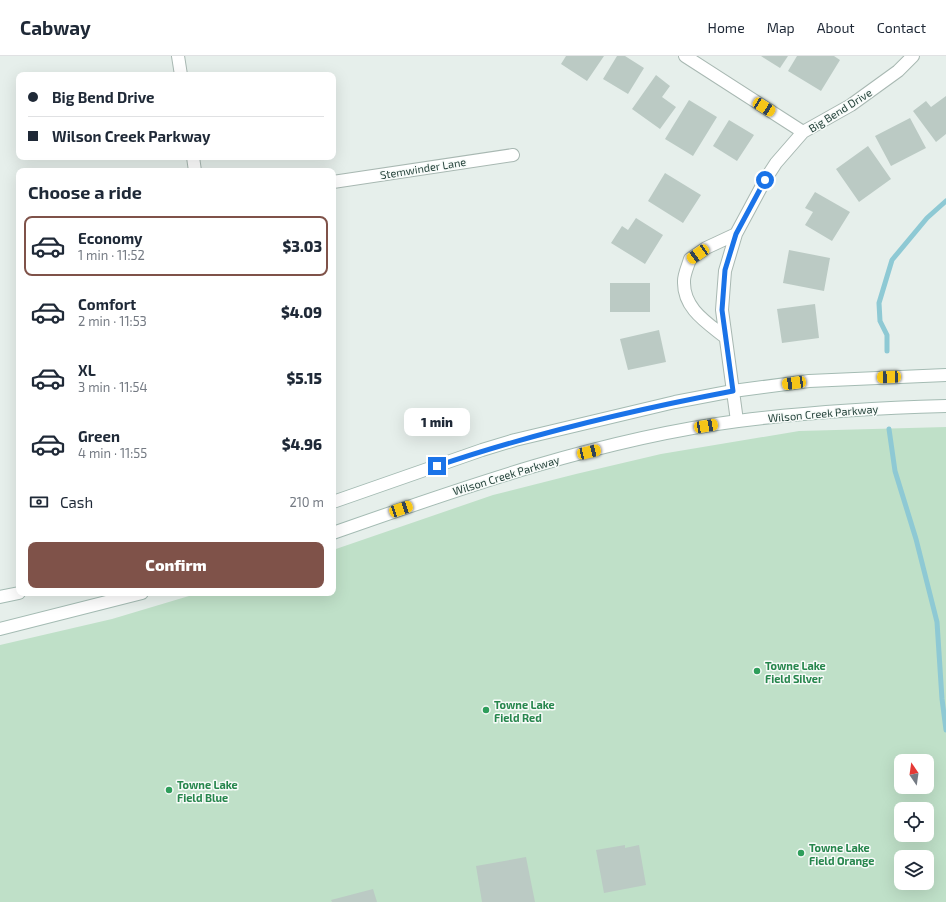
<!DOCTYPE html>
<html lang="en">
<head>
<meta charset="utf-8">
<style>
	:root { --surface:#fff; --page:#f2f2f3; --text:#1f2937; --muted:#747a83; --line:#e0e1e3; --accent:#7f5249 }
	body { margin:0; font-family:"Exo 2",sans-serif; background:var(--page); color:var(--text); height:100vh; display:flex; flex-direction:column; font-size:15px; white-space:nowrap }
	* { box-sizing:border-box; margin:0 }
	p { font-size:13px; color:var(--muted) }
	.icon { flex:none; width:22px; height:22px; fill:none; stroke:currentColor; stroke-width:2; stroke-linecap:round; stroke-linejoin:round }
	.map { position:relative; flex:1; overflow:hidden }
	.side { position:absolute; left:16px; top:112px; width:320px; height:428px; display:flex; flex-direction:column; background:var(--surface); border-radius:8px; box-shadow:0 4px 16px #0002 }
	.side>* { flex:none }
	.guide { position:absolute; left:16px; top:16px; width:320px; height:88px; border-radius:8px; box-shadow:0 4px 16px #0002; display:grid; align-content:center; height:88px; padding:0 12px; background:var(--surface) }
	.needle { width:26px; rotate:347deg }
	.buttons { position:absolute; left:894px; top:698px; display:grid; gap:8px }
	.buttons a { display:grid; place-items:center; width:40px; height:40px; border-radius:8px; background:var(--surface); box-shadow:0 4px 16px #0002; font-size:20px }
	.end { position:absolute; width:18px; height:18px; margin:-9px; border:5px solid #1a73e8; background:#fff; box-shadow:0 0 0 2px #fff }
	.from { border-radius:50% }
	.bubble { position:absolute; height:28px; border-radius:8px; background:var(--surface); box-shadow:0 4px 16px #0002; font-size:13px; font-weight:800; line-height:28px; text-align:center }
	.car { position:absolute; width:12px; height:24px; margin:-12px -6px; border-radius:5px; box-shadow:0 0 3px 1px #0007; background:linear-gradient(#f5c518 24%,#345 0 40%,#f5c518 0 76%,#345 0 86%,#f5c518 0) }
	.guide b { display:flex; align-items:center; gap:14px; height:38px; font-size:15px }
	.guide b+b { border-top:1px solid var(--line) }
	.guide i { width:10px; height:10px; background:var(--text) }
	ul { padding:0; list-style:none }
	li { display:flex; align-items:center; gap:12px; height:60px; margin:0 8px 6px; padding:0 4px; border:2px solid transparent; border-radius:8px }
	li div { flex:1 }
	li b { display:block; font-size:15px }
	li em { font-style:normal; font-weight:800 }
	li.current { border-color:var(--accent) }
	li>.icon { width:36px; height:36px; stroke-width:1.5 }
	h2 { padding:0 12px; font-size:18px; line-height:48px }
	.pay { display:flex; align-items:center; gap:10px; height:44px; padding:0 12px; font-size:15px }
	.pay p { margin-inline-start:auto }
	.button { display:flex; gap:8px; margin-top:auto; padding:8px 12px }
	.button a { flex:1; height:46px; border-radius:8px; background:var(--accent); color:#fff; font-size:16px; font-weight:800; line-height:46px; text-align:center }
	header { display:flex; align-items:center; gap:24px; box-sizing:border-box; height:56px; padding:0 20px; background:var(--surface); border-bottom:1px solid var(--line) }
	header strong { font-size:19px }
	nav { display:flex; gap:22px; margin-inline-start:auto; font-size:14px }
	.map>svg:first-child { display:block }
</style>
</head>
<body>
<header>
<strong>Cabway</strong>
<nav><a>Home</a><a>Map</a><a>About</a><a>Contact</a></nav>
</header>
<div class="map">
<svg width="946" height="846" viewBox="0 0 946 846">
	<rect width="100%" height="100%" fill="#e6efeb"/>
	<path fill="#bfe0c8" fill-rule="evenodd" d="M946,371V846H0V589L112,563L199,537H333V494L493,439L576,418L661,398L799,375ZM901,705H927V731H901ZM901,753H927V779H901ZM901,801H927V827H901Z"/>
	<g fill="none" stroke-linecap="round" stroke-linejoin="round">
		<path stroke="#8ec9d4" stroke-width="5" d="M887,295V279L880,265L879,247L892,204L927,162L946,145
			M889,373L895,415L916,483L937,566L942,643L946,674"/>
	</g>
	<path fill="#bbcac4" d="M566,0H604L587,25L561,8Z
		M617,0H625L644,12L628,38L603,23Z
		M761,0H788L780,12Z
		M797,0H834L840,4L821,35L788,15Z
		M656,19L670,30L662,41L676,51L660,73L632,53Z
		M946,40V78L936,86L913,55L926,45L931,51Z
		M689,44L717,61L693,100L665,83Z
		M910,62L926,92L891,110L875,80Z
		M729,64L754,79L737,105L713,90Z
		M868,90L891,123L859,146L836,113Z
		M665,117L701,139L683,167L648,145Z
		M815,136L850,156L832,185L805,169L813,156L805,152Z
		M636,162L663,179L645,208L611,187L622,170L628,174Z
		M789,194L830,202L824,235L783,227Z
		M610,227H650V256H610Z
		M815,248L819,282L782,287L777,253Z
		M659,274L666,306L628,314L620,283Z
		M625,789V792L639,789L646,829L604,837L596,794Z
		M526,801L535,846H482L476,810Z
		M373,833L377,846H332L331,844Z"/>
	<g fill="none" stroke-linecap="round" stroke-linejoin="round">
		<defs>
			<path id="minor" d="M178,0L181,19
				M685,0L803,76
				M193,101L195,115
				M333,126L513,99
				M725,281C706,266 683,252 684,225C684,218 688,210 690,203L706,192L736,178
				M737,365L722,254L725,215L736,178L765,124L776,107L803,76L851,49L898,15L913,0"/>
			<path id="secondary" d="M333,446L482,394L515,384L675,346L733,335L809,325L946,319
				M333,477C464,431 600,383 738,365C807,356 876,352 946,350
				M0,541L19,537
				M0,573L142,537"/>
		</defs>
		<use href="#minor" stroke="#a8b8b2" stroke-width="14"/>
		<use href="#secondary" stroke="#a4bbb3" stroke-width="14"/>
		<use href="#minor" stroke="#fff" stroke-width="12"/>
		<use href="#secondary" stroke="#fff" stroke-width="12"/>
	</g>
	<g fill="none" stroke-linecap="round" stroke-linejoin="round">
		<path stroke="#1a73e8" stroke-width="5" d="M437,410C534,377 633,354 733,335L722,254L725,214L736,178L765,124"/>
	</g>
	<g fill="#2e9e5b" stroke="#f7fbf9" stroke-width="1.5">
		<circle cx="757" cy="615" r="4"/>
		<circle cx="486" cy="654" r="4"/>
		<circle cx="169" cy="734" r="4"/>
		<circle cx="801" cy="797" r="4"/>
	</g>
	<g text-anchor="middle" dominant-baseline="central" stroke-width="3" stroke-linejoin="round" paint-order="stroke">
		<g font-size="11" fill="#24423a" stroke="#f7fbf9">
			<text transform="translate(840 54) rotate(-32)">Big Bend Drive</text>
			<text transform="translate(423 112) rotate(-9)">Stemwinder Lane</text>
			<text transform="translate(823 357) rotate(-5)">Wilson Creek Parkway</text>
			<text transform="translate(506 419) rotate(-17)">Wilson Creek Parkway</text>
		</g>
		<g font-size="11" font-weight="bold" fill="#27864d" stroke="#f7fbf9" text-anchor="start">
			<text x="765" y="609">Towne Lake<tspan x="765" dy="13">Field Silver</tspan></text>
			<text x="494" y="648">Towne Lake<tspan x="494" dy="13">Field Red</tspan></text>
			<text x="177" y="728">Towne Lake<tspan x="177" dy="13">Field Blue</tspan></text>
			<text x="809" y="791">Towne Lake<tspan x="809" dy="13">Field Orange</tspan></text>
		</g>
	</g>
</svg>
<div class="buttons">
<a><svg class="needle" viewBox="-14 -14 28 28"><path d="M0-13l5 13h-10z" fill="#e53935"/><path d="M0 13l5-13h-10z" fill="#747a83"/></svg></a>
<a><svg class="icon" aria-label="locate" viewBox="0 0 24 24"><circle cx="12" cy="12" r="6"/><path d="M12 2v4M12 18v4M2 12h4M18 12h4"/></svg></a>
<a><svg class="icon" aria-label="layers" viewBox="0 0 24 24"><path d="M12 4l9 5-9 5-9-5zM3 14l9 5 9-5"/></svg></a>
</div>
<i class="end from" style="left:765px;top:124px"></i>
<i class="end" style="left:437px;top:410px"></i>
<div class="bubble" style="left:404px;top:352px;width:66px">1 min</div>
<i class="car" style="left:764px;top:51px;rotate:122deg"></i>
<i class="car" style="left:698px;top:198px;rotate:235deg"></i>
<i class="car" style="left:889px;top:321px;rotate:268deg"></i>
<i class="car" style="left:794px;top:327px;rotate:262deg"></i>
<i class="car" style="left:706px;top:370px;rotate:80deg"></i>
<i class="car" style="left:589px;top:396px;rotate:77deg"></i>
<i class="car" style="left:401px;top:453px;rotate:71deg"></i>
<div class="guide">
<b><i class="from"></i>Big Bend Drive</b>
<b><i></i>Wilson Creek Parkway</b>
</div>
<section class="side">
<h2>Choose a ride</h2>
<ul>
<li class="current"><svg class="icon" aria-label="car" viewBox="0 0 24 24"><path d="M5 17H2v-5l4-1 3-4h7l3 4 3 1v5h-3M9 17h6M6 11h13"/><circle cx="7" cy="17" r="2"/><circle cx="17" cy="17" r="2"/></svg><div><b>Economy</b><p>1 min · 11:52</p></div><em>$3.03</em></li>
<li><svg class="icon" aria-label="car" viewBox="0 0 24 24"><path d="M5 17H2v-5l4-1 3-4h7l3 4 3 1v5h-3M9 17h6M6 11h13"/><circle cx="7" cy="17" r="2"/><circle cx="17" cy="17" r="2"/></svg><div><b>Comfort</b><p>2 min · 11:53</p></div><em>$4.09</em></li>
<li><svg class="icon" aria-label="car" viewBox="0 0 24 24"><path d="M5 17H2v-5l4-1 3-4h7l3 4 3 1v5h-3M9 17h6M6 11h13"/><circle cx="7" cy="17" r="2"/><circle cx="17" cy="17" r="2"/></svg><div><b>XL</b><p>3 min · 11:54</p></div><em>$5.15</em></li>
<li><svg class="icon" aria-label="car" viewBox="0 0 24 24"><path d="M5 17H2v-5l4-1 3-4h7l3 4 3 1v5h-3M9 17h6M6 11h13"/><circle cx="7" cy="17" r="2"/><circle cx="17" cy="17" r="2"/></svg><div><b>Green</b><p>4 min · 11:55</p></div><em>$4.96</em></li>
</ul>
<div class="pay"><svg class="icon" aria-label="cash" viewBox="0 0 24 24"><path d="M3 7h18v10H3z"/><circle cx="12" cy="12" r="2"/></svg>Cash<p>210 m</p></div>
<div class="button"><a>Confirm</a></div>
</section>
</div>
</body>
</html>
